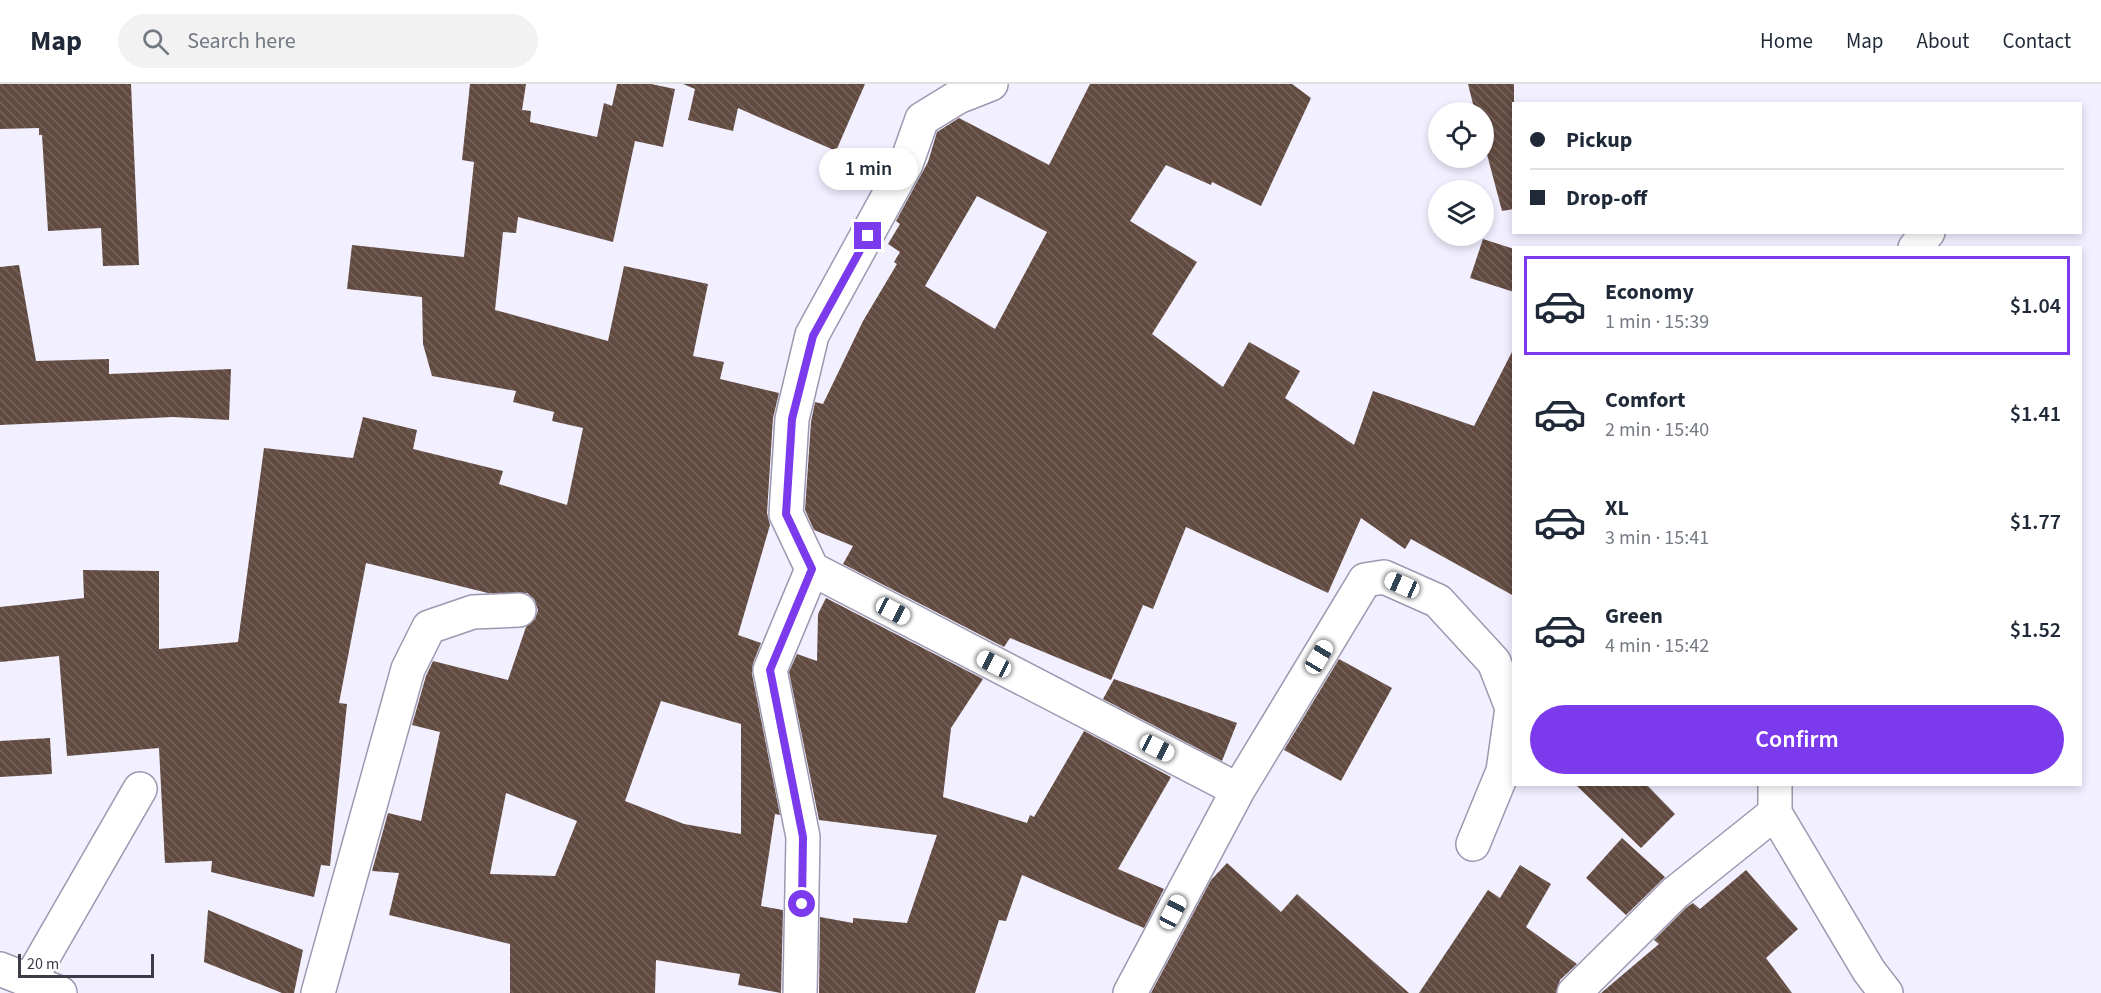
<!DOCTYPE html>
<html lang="en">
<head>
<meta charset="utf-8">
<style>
	:root { --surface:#fff; --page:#f2f2f3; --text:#1f2937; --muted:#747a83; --line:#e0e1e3; --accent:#7c3aed }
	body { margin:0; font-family:"Source Sans 3",sans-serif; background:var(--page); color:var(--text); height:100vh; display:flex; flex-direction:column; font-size:22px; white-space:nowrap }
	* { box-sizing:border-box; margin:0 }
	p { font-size:20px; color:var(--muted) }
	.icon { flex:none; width:33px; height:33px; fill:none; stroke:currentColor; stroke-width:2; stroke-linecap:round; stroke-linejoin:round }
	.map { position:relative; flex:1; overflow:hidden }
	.drawer { position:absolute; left:1512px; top:162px; width:570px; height:540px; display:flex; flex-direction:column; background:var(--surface); border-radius:0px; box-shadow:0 3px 9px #0003 }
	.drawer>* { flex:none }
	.top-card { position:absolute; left:1512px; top:18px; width:570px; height:132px; border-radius:0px; box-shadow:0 3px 9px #0003; display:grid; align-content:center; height:132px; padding:0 18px; background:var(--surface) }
	.controls { position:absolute; left:1428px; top:18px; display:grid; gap:12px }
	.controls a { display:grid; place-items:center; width:66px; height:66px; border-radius:50%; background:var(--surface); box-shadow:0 3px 9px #0003; font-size:30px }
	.scale { position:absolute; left:18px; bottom:15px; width:136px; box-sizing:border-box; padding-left:6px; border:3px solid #3d3b46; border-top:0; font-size:16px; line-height:21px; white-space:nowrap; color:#3d3b46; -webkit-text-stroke:4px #fff; paint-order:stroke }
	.end { position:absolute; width:27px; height:27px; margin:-14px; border:8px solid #7c3aed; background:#fff; box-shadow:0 0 0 3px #fff }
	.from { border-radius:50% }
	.bubble { position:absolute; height:42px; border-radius:21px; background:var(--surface); box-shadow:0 3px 9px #0003; font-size:20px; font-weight:600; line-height:42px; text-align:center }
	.car { position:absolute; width:18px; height:36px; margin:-18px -9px; border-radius:8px; box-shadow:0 0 4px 2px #0007; background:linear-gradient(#fff 24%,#345 0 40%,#fff 0 76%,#345 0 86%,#fff 0) }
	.top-card b { display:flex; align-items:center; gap:21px; height:57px; font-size:22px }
	.top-card b+b { border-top:2px solid var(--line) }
	.top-card i { width:15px; height:15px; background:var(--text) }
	ul { padding:10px 0 0; list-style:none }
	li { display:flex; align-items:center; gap:18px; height:99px; margin:0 12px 9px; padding:0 6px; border:3px solid transparent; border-radius:0px }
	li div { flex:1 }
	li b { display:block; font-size:22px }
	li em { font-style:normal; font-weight:600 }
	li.selected { border-color:var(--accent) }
	li>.icon { width:54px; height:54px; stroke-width:1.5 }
	.action { display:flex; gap:12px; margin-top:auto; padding:12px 18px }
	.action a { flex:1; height:69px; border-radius:36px; background:var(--accent); color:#fff; font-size:24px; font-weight:600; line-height:69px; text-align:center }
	header { display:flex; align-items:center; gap:36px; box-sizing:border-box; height:84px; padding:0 30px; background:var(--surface); border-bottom:2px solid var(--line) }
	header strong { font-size:28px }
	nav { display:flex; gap:33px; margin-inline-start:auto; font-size:21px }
	.search { width:420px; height:54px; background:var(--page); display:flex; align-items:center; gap:15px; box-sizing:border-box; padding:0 21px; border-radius:33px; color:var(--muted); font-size:22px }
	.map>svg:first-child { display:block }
</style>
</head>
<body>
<header>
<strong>Map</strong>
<div class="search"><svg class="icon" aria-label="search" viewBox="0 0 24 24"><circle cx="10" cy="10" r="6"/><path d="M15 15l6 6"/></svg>Search here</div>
<nav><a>Home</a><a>Map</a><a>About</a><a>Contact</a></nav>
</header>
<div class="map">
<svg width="2101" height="909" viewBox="0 0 2101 909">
	<defs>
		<pattern id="building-back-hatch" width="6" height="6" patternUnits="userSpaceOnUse" patternTransform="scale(1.5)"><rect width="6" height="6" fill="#614a40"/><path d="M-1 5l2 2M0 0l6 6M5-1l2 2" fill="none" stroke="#75625b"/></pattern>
	</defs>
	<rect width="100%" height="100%" fill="#f2efff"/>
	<path fill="url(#building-back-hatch)" fill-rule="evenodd" d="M0,0H131L139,181L103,182L101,144L48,147L42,51H39V44L0,45Z
		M470,0H526L522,26L531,27L530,38L597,53L604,19L612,22L617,0H651L675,5L663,63L635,57L613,158L518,133L516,149L503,148L495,226L608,257L624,182L708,200L693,272L724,278L720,295L779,309L773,334L767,429L770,441L738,551L761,559L753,579L752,590L780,731L775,730L761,822L783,826L781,909L738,901L740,890L656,876L655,909H510V860L389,831L399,789L372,787L388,729L421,737L440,648L412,641L426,592L433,577L508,596L526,543L535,535L538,526L534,515L527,509H488L366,479L339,619L347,620L330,782L321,781L314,813L211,788L212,777L165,779L159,664L67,672L59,572L0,578V523L84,514L83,486L159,487V565L238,558L264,364L353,374L363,333L417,346L413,365L503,387L499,400L567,421L583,344L552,337L554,328L513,318L516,307L432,292L423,260L422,213L347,205L352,161L464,173L474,78L462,76ZM661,617L741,640V750L684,740L625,717ZM506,709L577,737L555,792L490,790Z
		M683,0H865L836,67L738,24L733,47L688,36L695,5Z
		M1090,0H1292L1311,14L1261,122L1212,98L1211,101L1166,81L1130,137L1197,178L1152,250L1223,303L1249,258L1300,287L1285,314L1354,361L1373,307L1474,342L1514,264V512L1411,455L1405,465L1361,434L1328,509L1186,443L1153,525L1143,521L1111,596L1010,554L1004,563L843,480L853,462L814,446L805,426L811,338L815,318L823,320L863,237L897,180L894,178L900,168L888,160L900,140L896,137L928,78L937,48L959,34L1049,81ZM977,112L1047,148L995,245L925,202Z
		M1468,0H1514V125L1502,127L1484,59V28H1475Z
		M1483,155L1514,165V208L1470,194Z
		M19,181L36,277L109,275V290L231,285L229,336L173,333L0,341V183Z
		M826,514L983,595L951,644L943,713L1027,739L1030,731L1034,733L1084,647L1171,693L1118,785L1164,805L1144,844L1022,791L1006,837L999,836L975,909H819L820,833L853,839V834L907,839L937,751L819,736L789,588L797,570L817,577L818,530Z
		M1339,575L1392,604L1341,697L1284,666Z
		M1114,595L1237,639L1222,677L1103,615Z
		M50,654L52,690L0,693V657Z
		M1575,700H1646L1675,730L1641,764Z
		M1622,754L1665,793L1626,831L1586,794Z
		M1227,779L1281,828L1297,810L1409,909H1151L1211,796Z
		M1520,781L1551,800L1526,843L1577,880L1560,896L1556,909H1419L1488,806L1500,814Z
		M1746,786L1798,845L1766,874L1792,909H1601L1659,860L1654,856L1687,823L1693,819L1700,825Z
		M208,826L303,866L294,909H282L204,878Z"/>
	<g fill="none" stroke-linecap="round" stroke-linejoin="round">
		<defs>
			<path id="minor" d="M1915,164L1928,148
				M812,485L1238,706
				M1775,700V729L1869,887L1886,909
				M30,896L140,705
				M318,909L408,585L429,543L473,528L519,526
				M800,909L803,753L770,586L812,485L786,430L792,335L812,251L906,80L922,35L958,13L991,0
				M1130,909L1238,706L1365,496L1384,493L1438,517L1494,578L1512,624L1503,687L1473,760
				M1574,909L1675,809L1775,729"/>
			<path id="major" d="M0,885L60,909"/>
		</defs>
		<use href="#minor" stroke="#9c98b0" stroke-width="36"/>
		<use href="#major" stroke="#9c98b0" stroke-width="36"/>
		<use href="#minor" stroke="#fff" stroke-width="33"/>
		<use href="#major" stroke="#fff" stroke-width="33"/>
	</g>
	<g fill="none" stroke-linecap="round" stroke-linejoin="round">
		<path stroke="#7c3aed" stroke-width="8" d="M802,820L803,753L770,586L812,485L786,430L792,335L813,252L868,152"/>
	</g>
</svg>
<div class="controls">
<a><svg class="icon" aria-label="locate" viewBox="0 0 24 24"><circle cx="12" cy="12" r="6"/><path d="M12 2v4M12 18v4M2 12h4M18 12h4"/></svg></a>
<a><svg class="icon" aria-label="layers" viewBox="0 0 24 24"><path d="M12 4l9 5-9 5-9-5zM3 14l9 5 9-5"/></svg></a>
</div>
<div class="scale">20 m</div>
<i class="end from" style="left:802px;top:820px"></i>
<i class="end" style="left:868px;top:152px"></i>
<div class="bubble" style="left:819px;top:64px;width:99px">1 min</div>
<i class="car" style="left:1402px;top:501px;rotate:294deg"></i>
<i class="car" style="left:893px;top:527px;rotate:118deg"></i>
<i class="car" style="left:1319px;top:573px;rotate:31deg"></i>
<i class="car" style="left:994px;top:580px;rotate:297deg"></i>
<i class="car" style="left:1157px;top:664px;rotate:117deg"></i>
<i class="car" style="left:1173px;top:828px;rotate:28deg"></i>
<div class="top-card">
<b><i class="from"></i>Pickup</b>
<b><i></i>Drop-off</b>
</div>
<section class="drawer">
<ul>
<li class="selected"><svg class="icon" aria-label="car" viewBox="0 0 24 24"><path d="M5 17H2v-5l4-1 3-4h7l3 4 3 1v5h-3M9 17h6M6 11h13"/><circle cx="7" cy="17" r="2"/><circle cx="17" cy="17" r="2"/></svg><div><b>Economy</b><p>1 min · 15:39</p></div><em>$1.04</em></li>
<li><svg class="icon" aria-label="car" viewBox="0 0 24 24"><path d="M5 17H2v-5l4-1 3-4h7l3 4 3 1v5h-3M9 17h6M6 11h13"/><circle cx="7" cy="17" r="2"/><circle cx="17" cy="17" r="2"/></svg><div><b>Comfort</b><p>2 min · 15:40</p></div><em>$1.41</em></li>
<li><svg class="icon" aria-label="car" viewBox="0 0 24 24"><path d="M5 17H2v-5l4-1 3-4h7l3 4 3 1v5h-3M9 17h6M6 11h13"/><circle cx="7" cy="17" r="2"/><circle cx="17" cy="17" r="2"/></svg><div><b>XL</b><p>3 min · 15:41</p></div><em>$1.77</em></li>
<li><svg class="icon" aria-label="car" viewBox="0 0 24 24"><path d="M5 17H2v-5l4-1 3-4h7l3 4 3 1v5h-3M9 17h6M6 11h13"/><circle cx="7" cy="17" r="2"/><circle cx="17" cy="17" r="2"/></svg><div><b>Green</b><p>4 min · 15:42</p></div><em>$1.52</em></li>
</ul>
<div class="action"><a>Confirm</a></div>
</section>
</div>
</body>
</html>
